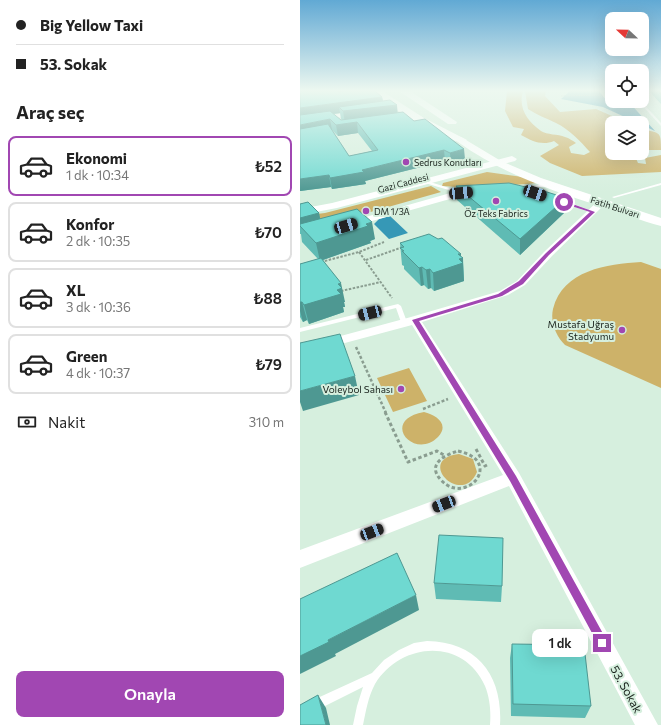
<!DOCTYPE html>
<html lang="tr">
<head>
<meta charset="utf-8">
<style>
	:root { --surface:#fff; --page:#f6f6f6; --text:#222; --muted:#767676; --line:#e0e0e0; --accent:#a147b2 }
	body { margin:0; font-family:Commissioner,sans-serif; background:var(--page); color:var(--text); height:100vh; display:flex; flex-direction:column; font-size:15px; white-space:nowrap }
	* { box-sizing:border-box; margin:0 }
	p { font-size:13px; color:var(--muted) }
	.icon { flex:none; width:22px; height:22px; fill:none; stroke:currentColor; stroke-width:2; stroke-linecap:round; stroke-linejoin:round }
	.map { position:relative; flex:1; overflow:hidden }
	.panel { display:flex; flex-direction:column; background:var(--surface); width:300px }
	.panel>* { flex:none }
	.hud { display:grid; align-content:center; height:88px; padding:0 16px; background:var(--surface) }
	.needle { width:26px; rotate:292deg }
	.tools { position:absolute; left:305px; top:12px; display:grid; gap:8px }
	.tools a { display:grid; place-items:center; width:44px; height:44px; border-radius:8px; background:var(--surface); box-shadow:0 4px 16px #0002; font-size:20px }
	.end { position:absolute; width:18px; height:18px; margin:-9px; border:5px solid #a147b2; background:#fff; box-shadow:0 0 0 2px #fff }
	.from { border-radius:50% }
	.bubble { position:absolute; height:28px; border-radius:8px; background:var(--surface); box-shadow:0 4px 16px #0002; font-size:13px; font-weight:600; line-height:28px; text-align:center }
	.car { position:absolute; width:12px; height:24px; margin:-12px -6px; border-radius:5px; box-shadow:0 0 3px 1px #0007; background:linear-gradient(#222 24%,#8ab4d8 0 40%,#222 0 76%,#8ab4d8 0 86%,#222 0) }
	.hud b { display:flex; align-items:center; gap:14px; height:38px; font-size:15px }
	.hud b+b { border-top:1px solid var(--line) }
	.hud i { width:10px; height:10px; background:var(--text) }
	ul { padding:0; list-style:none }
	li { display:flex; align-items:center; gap:12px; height:60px; margin:0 8px 6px; padding:0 8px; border:2px solid var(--line); border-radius:8px }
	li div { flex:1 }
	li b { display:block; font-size:15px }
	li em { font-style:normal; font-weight:600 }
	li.active { border-color:var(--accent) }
	li>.icon { width:36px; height:36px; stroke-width:1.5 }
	h2 { padding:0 16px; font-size:18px; line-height:48px }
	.pay { display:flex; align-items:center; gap:10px; height:44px; padding:0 16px; font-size:15px }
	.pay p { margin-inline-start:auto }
	.button { display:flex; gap:8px; margin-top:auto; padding:8px 16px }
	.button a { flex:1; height:46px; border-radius:8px; background:var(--accent); color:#fff; font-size:16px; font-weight:600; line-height:46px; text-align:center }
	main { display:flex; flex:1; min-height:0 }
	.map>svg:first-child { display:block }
</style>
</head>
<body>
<main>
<section class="panel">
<div class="hud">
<b><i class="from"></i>Big Yellow Taxi</b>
<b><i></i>53. Sokak</b>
</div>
<h2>Araç seç</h2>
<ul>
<li class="active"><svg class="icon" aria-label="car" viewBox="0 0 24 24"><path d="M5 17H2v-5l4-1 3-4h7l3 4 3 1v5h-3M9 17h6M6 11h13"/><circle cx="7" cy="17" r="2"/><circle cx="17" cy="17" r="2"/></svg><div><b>Ekonomi</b><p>1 dk · 10:34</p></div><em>₺52</em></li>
<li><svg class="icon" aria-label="car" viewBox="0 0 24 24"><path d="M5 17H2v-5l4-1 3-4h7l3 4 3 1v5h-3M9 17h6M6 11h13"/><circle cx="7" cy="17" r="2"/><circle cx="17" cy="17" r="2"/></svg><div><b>Konfor</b><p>2 dk · 10:35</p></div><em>₺70</em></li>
<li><svg class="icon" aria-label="car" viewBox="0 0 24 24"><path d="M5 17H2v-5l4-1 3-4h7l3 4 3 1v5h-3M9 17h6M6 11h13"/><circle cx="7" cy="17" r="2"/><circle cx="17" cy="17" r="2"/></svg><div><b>XL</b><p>3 dk · 10:36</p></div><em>₺88</em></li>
<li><svg class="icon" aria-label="car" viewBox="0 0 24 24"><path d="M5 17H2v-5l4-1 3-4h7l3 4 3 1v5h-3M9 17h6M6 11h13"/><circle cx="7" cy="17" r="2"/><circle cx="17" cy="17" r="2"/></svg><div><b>Green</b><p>4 dk · 10:37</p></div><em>₺79</em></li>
</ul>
<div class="pay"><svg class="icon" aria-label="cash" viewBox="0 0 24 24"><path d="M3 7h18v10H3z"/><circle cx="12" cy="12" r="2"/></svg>Nakit<p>310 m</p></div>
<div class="button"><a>Onayla</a></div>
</section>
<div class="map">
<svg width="361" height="725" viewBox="0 0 361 725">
	<rect width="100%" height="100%" fill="#d6efde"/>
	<path fill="#cdb269" d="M207,91H223C218,108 227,121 241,131C247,135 258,134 265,137C269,138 273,141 276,143L269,147L271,153L284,155L290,152C281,142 269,129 256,123C246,118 237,115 228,109L225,91H246L245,96L260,112L296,109L328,123H312V153L334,154L338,163L346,164L345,158L361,155V172L282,176L250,163L240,156L259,145L254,141C242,146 232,141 221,135L224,129L213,127L205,111Z
		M342,129C360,134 361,130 361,150H342Z
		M187,172L223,177L238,183L175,188L142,186L143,183Z
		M131,186L141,192L0,232V216L25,213Z
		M341,262L361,269V388L265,345C256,336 250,322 253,309C263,270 307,264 341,262Z
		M109,368L127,401L93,412L77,378Z
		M124,412C136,415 150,424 138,437C114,461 79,420 124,412Z
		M159,454L173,459L177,472C162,508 114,459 159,454Z"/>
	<path fill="#3698b6" d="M270,91H299L307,101H328L355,131L342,125V123H338L303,107L261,99Z
		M90,216L108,233L89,239L74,224L79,219Z"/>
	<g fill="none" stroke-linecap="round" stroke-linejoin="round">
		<path stroke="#8a9d90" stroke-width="1" stroke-dasharray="1.5 1" stroke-linecap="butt" d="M261,96L302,95"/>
		<path stroke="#8a9d90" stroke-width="2" stroke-dasharray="2.5 1.5" stroke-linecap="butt" d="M59,252L92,298
			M66,260L103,247
			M21,262L59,252L84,242
			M41,291L81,282"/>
		<path stroke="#8a9d90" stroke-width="2.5" stroke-dasharray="3 2" stroke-linecap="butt" d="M56,347L86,413
			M123,409L148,399"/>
		<path stroke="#8a9d90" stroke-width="3" stroke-dasharray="3.5 2.5" stroke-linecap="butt" d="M85,412L108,462L137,451L144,455
			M176,449L185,466L187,465
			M158,451C205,461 166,507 141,480C126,464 145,455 158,451Z"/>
		<path fill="#fff" fill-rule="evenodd" d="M342,95L343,97L342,98Z
			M338,101H341L361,123V126Z
			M125,181H127L165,193L162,194L125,183Z
			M361,183V185L314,198L312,197Z
			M249,184L251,185L250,186L220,189L218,188L220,187Z
			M258,199H260L295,212L292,213L258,201Z
			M98,304L101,306L107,322L106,323L104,324L101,322L96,308L0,332V328Z
			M127,641C178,642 203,676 200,725H190C191,712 190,698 185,686C163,637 101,642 75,684C68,697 66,711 63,725H53L57,706L63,687L19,709L15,710L11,709L10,705L11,701L72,673L84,660L99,650L114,643Z"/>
		<path fill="#fff" fill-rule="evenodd" d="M58,111L60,112V114L0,124V120Z
			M161,190L165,193L164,195L51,227L46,224L48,222Z
			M301,200L304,201V205L252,256L225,285L208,295L122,322L219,473L358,725H335L209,486L0,568V550L203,475L112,325L0,355V347L111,317L200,291L217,281L244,252L298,201Z"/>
		<path fill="#fff" fill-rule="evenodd" d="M212,156L217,159L215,161L37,208L0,215V209L32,203Z"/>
		<path fill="#fff" fill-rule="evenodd" d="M161,137L201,161L241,178L361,218V226C341,221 322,213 302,207C250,190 203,174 158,142L156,140Z"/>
		<path fill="#fff" fill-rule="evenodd" d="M71,91H82L124,118L167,140L165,142C152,146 81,102 71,91Z
			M99,91H110L157,122L156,124H148Z"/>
	</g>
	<path fill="#5fbbb4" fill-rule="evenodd" d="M349,91H361V104Z
		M39,92L82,97L83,101L97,113L114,121L165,159L151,164L145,161L65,181L66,184L32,189L31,187L0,191ZM40,113L41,119L42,120H41L33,114ZM32,130L38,136L58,133L72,151L49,156Z
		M156,186L266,198L264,213L220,255L157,200Z
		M0,204L19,213L20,219L75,239L70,241L71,243L23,260L45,302H44L45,307H43L44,312L9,324L7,320L3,322L0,317V264L18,259L2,242L1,234H0Z
		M100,243L161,257L163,258L164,281L134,291L131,288L128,289L124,285L121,286L104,269V266L102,265Z
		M134,583L202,586L201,602L136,599Z
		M212,644L291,706L285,718L211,716L210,658Z"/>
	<path fill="#4e9892" d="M82,97L84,106L97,105L98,117L45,123L43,111L39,107L40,113L0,118V108Z
		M30,119L32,130L0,136V125Z
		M57,122L58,133L38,136L36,125Z
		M164,149L165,159L151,164L150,153Z
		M144,150L145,161L65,181L66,184L32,189L30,178Z
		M29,175L31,187L0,191V179Z
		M266,198L264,213L220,255V239Z
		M19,213L22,228L0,226V218Z
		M72,222L75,239L70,241L71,243L20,261L16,243L66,224Z
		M158,254H161V258H163V263L164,281L134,291L133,273Z
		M122,267L124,285L121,286L119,268Z
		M130,269L131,288L128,289L126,270Z
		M41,283L45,302H44L45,307H43L44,312L9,324L4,305L37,290L38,284Z
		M0,302H2L7,320L3,322L0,311Z
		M55,376L59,395L3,411L0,402V391Z
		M116,595L119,610L35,654L36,656L0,674V656L28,640Z
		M18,695L26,708L30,725H26Z"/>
	<path fill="#6fd9d1" stroke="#4e9892" d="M0,91H38L39,92L44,91H75L82,97L0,108Z
		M358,91H361V94Z
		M90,100L97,105L43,111L39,107Z
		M30,111L41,120L103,112L114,121L125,119L164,149L150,153L144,150L62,170L64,172L30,178L29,175L0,179V129L28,124L49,156L78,150L57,122L36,125L30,119L0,125V115Z
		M209,183L247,192L266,198L220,239L156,186Z
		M8,202L19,213L0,218V204Z
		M57,209L72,222L66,224L68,226L16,243L0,226V224Z
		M129,234L138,239L142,238L161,254H158L163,258L159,259L163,263L133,273L130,269L126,270L122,267L119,268L102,251H104L100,248L104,247L100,243Z
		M21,258L41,283L38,284L42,288L37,290L41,294L4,305L2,302H0V264Z
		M40,334L55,376L0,391V343Z
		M139,535L203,538L202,586L134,583Z
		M97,553L116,595L28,640L29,642L0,656V599Z
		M212,644L284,645L291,706L213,704Z
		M18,695L26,725H0V705Z"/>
	<linearGradient id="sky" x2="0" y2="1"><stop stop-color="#61a9d4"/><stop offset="0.47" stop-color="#edf8f0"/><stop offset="1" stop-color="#edf8f0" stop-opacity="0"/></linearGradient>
	<rect width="361" height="193" fill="url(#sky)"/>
	<path fill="#a147b2" d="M264,201L295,212L249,255L223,284L202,296L119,321L216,476L306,639L308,643L306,646L302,648L299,646L210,481L112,320L198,294L219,281L246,253L290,212L262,203Z"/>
	<g fill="#a147b2" stroke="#d6efde" stroke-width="1.5">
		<circle cx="106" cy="162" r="4"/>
		<circle cx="196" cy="201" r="4"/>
		<circle cx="66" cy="211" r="4"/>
		<circle cx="322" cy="330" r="4"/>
		<circle cx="101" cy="389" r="4"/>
	</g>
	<g text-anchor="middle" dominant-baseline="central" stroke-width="4" stroke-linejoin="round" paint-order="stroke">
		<g font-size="9" fill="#1a231d" stroke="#d6efde" text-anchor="start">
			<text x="114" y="162">Sedrus Konutları</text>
			<text x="74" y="211">DM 1/3A</text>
			<text x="196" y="213" text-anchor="middle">Öz Teks Fabrics</text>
		</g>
		<g font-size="9" fill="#1a231d" stroke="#d6efde">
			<text transform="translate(103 183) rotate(-15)">Gazi Caddesi</text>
			<text transform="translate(315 207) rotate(18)">Fatih Bulvarı</text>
		</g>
		<g font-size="10" fill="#1a231d" stroke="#d6efde" text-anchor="end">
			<text x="314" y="324">Mustafa Uğraş<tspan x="314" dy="12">Stadyumu</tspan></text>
			<text x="93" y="389">Voleybol Sahası</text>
		</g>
		<g font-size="12" fill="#1a231d" stroke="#d6efde">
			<text transform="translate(327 689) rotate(61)">53. Sokak</text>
		</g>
	</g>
</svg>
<div class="tools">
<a><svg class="needle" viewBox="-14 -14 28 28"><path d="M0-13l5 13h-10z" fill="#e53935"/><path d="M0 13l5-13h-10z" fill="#767676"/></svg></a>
<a><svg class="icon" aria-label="locate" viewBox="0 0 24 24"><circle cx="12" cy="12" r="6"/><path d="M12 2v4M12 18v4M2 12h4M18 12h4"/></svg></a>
<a><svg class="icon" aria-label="layers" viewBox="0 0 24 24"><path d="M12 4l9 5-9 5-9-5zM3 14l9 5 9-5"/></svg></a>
</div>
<i class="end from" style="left:264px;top:202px"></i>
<i class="end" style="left:302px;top:643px"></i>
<div class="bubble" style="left:232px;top:629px;width:56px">1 dk</div>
<i class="car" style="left:161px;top:193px;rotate:85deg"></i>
<i class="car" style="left:235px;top:193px;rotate:109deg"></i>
<i class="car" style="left:46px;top:226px;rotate:74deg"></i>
<i class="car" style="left:70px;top:313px;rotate:256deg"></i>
<i class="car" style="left:144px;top:504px;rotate:249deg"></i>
<i class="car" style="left:72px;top:532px;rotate:69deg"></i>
</div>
</main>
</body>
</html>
